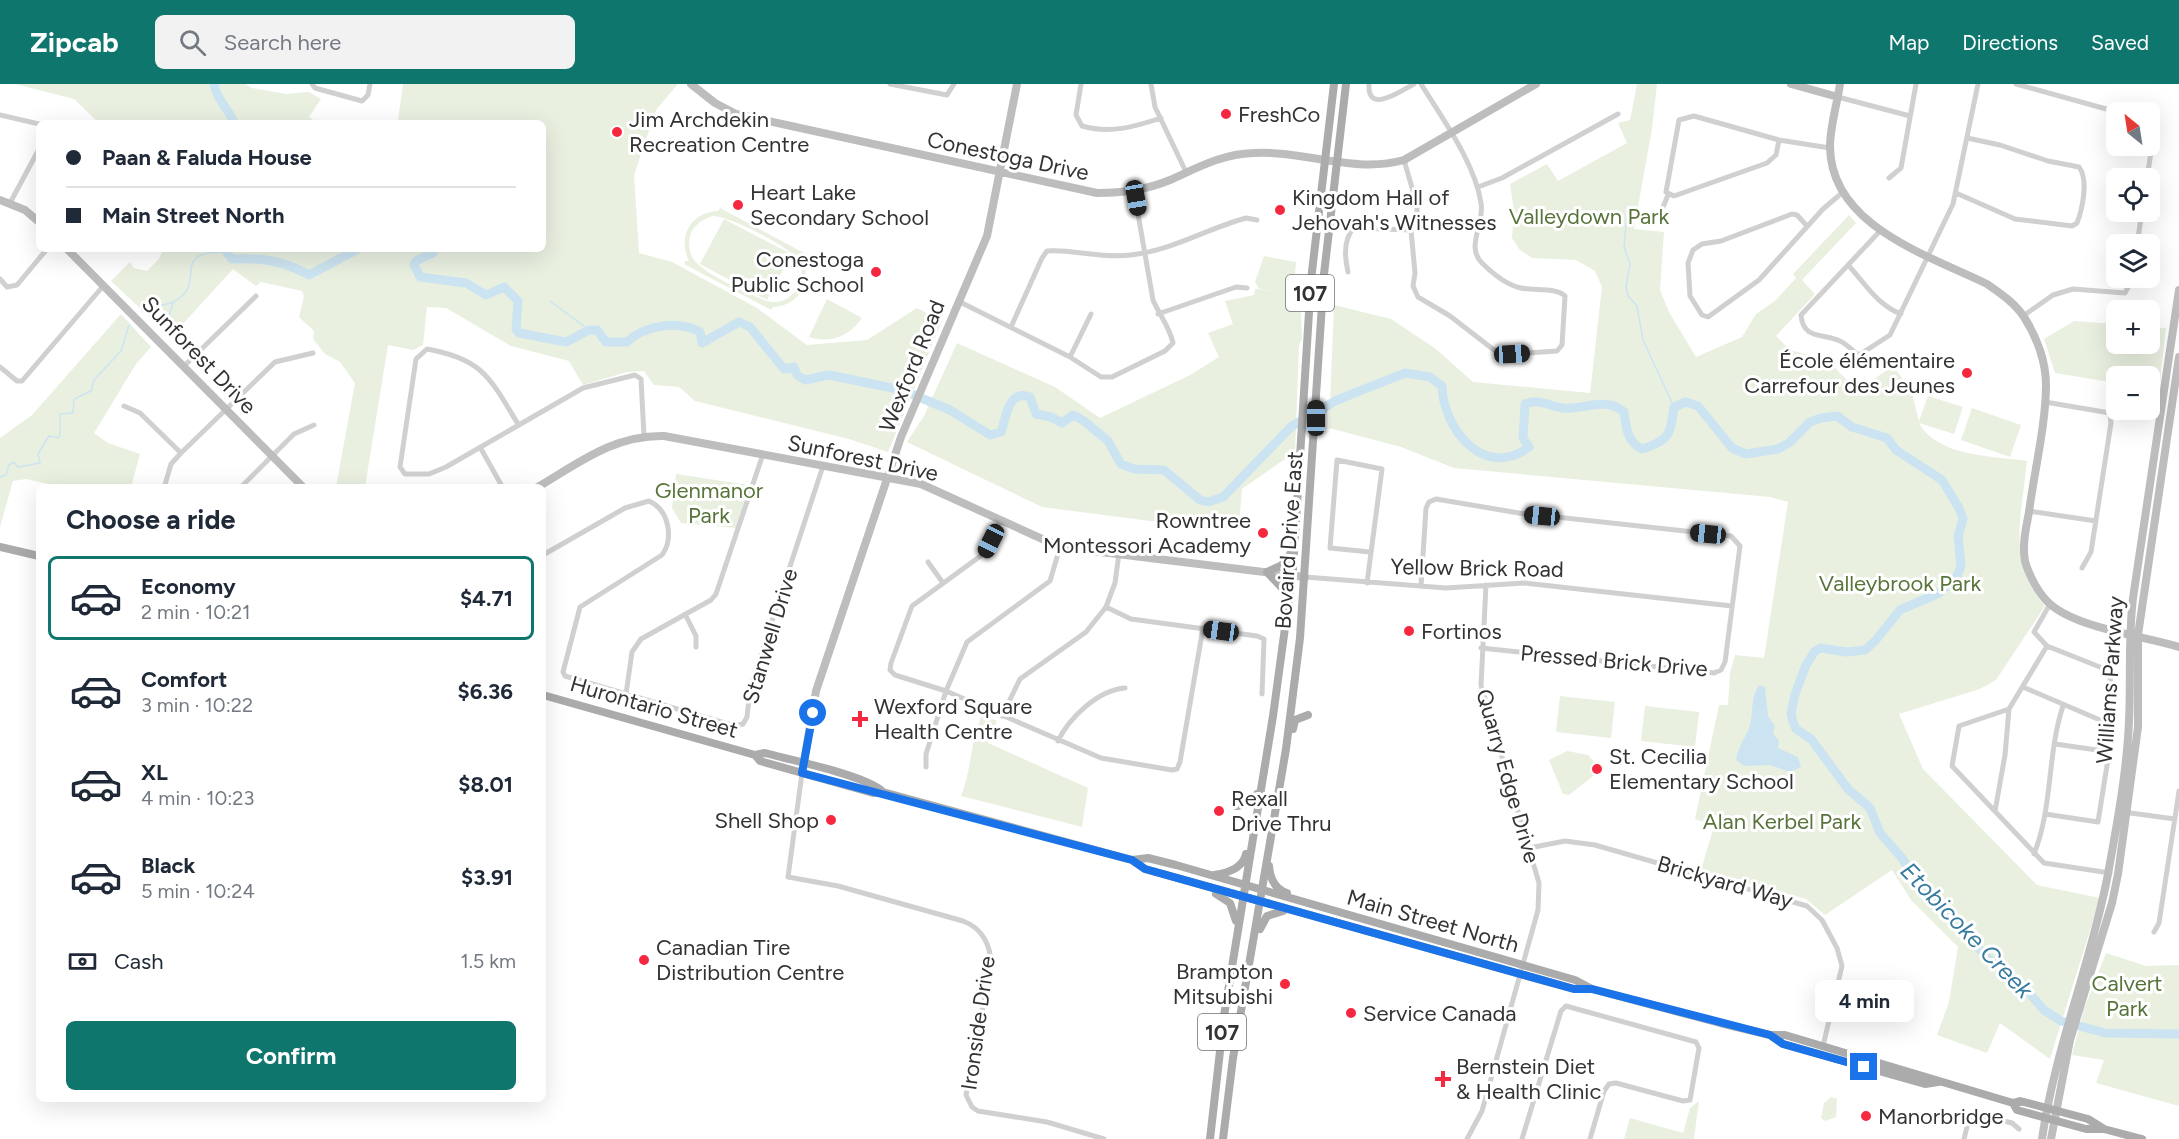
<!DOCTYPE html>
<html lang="en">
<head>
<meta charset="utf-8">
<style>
	:root { --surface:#fff; --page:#f2f2f3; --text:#1f2937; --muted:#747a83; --line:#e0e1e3; --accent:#0f766e }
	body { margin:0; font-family:Figtree,sans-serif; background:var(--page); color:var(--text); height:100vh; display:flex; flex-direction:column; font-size:22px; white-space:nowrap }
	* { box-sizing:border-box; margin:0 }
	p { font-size:20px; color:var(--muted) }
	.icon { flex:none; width:33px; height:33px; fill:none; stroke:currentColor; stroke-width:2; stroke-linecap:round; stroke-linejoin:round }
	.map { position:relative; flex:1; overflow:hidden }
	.details { position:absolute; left:36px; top:400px; width:510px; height:618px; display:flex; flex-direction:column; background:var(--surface); border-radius:9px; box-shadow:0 6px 24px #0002 }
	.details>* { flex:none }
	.guide { position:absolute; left:36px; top:36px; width:510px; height:132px; border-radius:9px; box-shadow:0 6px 24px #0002; display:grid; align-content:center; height:132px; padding:0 30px; background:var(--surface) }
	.needle { width:39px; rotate:330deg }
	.fabs { position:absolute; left:2106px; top:18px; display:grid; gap:12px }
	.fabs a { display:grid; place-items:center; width:54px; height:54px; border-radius:9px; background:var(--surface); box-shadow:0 6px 24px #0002; font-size:30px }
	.end { position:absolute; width:27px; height:27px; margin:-14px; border:8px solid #1a73e8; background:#fff; box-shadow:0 0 0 3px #fff }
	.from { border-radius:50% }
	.bubble { position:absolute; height:42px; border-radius:9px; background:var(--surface); box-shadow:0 6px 24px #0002; font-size:20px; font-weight:700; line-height:42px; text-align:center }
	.car { position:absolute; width:18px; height:36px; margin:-18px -9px; border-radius:8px; box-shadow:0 0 4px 2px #0007; background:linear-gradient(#222 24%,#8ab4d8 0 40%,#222 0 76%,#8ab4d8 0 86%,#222 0) }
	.guide b { display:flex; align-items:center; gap:21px; height:57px; font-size:22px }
	.guide b+b { border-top:2px solid var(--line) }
	.guide i { width:15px; height:15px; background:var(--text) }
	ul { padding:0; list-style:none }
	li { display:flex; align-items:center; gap:18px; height:84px; margin:0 12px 9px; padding:0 18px; border:3px solid transparent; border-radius:9px }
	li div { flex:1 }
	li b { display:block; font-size:22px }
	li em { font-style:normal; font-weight:700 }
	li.current { border-color:var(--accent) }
	li>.icon { width:54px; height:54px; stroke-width:1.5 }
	h2 { padding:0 30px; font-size:27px; line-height:72px }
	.pay { display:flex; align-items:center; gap:15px; height:66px; padding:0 30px; font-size:22px }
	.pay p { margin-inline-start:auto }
	.action { display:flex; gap:12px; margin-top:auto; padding:12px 30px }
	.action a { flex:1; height:69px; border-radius:9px; background:var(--accent); color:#fff; font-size:24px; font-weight:700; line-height:69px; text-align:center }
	header { display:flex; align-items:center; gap:36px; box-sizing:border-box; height:84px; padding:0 30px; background:var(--accent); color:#fff }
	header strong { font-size:28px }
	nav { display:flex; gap:33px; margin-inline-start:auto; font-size:21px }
	.search { width:420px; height:54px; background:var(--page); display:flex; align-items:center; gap:15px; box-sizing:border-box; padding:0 21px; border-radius:9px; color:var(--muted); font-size:22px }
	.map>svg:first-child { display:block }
</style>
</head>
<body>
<header>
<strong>Zipcab</strong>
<div class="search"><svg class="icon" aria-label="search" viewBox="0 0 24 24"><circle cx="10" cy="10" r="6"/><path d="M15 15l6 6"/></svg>Search here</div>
<nav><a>Map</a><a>Directions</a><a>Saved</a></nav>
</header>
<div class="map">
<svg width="2179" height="1055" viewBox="0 0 2179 1055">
	<rect width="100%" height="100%" fill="#fff"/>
	<path fill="#e9f0e0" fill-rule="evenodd" d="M15,0H245L252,4L286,10L309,8L321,15L309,33L318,39H99L74,15Z
		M403,0H678L656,26L634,91L639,169L672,178L757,224L807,261L867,256L917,224L942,237L888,368L849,355L695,317L679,303L654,301L644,287L627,288L583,301L569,277L511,262L446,224L427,223L423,261L413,266L388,261L365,403H336L355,299L340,278L325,270L313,255L314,247L299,233L304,212L302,207L261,198L256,202L233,185L171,253L111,197L130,178L134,184L147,187L159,175L163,165H543V39H395L398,36Z
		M1637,0H1657L1652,45L1634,145L1664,148L1660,206L1669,228L1696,273L1742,253L1756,230L1776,216L1796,194L1793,190L1849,131L1856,139L1802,196L1815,210L1776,252L1790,266L1827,276L1852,301H1865L1893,282L1911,306L1919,337L1928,312L1963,323L1954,350L1919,339C1937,373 1994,372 2027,377C2022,433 2006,476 2045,522L1996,596L1980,605L1899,630L1923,685L2037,801L2100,814L2050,975L2000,939L1987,969L1937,951L1949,918L1958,863L1911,816L1892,786L1825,831L1806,815L1701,786L1714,742L1695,735L1719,621H1728L1730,589L1735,571L1764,574L1788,418L1770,413L1454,384L1401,363L1329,344L1334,221L1391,235L1436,265L1473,298L1590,309L1602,203L1595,187L1576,176L1532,174L1519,165L1512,154L1514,127L1510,100L1547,80L1558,97L1627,59L1618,39L1630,36Z
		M720,124L808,171L806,174L801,172C814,196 800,222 773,223L771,226L684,180L685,177H689C677,153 691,128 718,127ZM713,132C729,132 789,162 798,176C811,197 788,226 764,216C747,209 707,191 696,178C689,171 688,161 690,152C693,141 703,135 713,132Z
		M724,135L791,170L767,216L700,180Z
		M1264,172L1296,178L1294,203L1300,202L1302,255L1299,261L1295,368L1242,405L1240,431L1212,445L1042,423L907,358L924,332L957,259L1055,303L1100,334L1190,291L1219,273L1208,249L1233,240L1225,217L1254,211L1255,205L1272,207L1259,205L1255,198Z
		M827,215L862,234C850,252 831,260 809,253Z
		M121,230L151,263L136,280L94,349L108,359L140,370L131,403H61L26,395L13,397L0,443V354L32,331Z
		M2074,237L2116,240V260H2150V243L2166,244L2159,305L2150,304V292H2116V299L2055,289L2044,255Z
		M1972,324L2021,341L2010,373L1961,356Z
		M676,390L749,401L736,444L681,439L672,424Z
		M1560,612L1615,618L1611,654L1556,648Z
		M1645,622L1699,628L1695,663L1641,657Z
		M982,631L997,637L988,659L1088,704L1082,743L961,712C972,685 970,658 982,631Z
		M1567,667L1588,671L1601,686L1569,711L1563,710L1549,676Z
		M2106,869L2146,882L2179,881V1022L2096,999L2104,976L2072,971L2084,925Z
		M1831,1013L1837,1015L1836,1033L1825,1037L1821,1034L1824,1019Z
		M1699,1017L1694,1055H1624L1630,1034L1683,1049L1690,1024Z"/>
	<path fill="#cce4f1" d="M1760,601L1765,603L1768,632L1775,642L1773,650L1779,657L1778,664L1798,673L1801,683L1790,688L1770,681L1744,682L1736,676C1739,658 1749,650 1751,637C1753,626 1751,609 1760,601Z"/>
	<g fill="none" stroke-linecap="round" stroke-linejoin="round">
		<path stroke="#cce4f1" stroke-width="1.5" d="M1627,131L1624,163L1630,180L1626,202L1628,212L1637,222L1643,256L1674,323
			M550,217L589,246
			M142,227C155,219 170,224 182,212C202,194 173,167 225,168
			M167,238L173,219
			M0,393L6,391L9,381L14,378L18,383L40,379L38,370L49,352L58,354L60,351V330L73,329L74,315L91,307L94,296L121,267L129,241"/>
		<path stroke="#cce4f1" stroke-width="9" d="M214,0C216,15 229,25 234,39
			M224,165L232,175C264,174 281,176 309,191L358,165
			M433,165V169L416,177L414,181L420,193L466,199L486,211L504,203L518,217L516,245L519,249L566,258L589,246H597L606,258H627C645,241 678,236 700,248L702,259L739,238L750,243L784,285L794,283L797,291L805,296L829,291L902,306L950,326L990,351L1001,348C1006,334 1008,305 1030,313L1036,330L1051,333L1062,339L1073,331L1084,337L1108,357L1121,380L1134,385L1164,386L1200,416L1208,418L1223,413L1292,342L1337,316L1405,289L1430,293L1442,302C1443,344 1484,397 1529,363L1523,354L1525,320C1540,314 1548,322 1563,324C1585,326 1605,312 1624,328C1626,343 1627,358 1642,365C1669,357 1671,350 1674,323L1686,318L1698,322L1732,364L1746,370L1778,365L1789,359L1810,338L1821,334L1837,332L1852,343L1887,354L1896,366L1942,396L1959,424L1963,435L1958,452L1961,482L1956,494L1939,509L1900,526L1875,557L1865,566L1846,568L1821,564L1815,567L1806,581L1795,610L1791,630L1793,638L1796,645L1811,655L1848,705L1870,724L1880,749L1902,774L1925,809L1988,874L2024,903L2044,926L2061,937L2105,949L2179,950"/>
		<path stroke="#d0d0d0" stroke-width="5" d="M312,0L315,4L362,17L368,11L370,0
			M890,0L947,11L954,0
			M1081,0L1076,31L1082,42C1110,50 1134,43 1161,34
			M1151,0L1155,23L1186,88
			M1369,0C1367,31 1401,7 1414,0
			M2016,0L2117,28
			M1838,13L1910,32
			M0,31L39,40
			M1779,56L1776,71L1767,79L1674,112L1666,108L1679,36L1694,32L1779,56L1830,64
			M1404,76L1417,121V133L1411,146L1415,189L1413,202L1418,213L1450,232L1494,266L1512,270L1557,267L1562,261L1565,212C1556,203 1534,207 1521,204C1507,201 1492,189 1482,179C1465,162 1485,141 1481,119C1475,79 1442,34 1421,0
			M1889,94L1901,84L1916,0
			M2147,94L2154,49L2150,38
			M1478,103L1502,94L1618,30
			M1956,109L2015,135L2072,142L2077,139C2082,126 2089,96 2079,83L2048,77L2000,61L1967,54
			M10,119L39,65
			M1664,138L1661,128L1668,111
			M1807,142L1797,131L1792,130L1721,157L1702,160L1693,166L1688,179L1690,212L1702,231L1708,233L1759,196L1823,125L1843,108
			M1880,147L1801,231C1803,256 1823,249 1840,257C1847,260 1852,267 1859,271L1890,251L1953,120L1978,0
			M2137,160L2142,128
			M1848,181C1864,198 1878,222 1901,230
			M1348,188C1345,175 1343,155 1354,144L1411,146
			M0,195L7,203L17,201L47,165
			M958,217L1070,273L1101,293H1112L1165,267L1173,259C1170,244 1159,230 1153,216L1134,107
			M1158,230L1236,203L1247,204
			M2023,232L2053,211L2073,205L2125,209L2133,194
			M1011,243L1042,174L1047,167C1073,165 1102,175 1131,171C1173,166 1206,145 1246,134L1257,136
			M1070,273L1091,230
			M184,282L256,212
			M0,283L17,297H22L104,201
			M2045,318L2110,329L2111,339L2091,468L2082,484
			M124,322L140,329L181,369
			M518,340C490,294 483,275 427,265L416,275L400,383L405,390H429L446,383L583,304L635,291L641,295L644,352
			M480,363L503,404
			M164,404L171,380L181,369L275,278L313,269
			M240,404L294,350L314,341
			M2029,427L2096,437
			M1000,437L986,468L912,522L891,579L890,586L895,591L946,607L1101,674L1172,686L1177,685L1180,678L1203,544
			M543,471L625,424L649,417C669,426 674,454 662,471L580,523L563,588L565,592L735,642L743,640L747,633L750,604L823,382
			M928,478L943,499
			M1305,493L1446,504L1524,499L1732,522
			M1367,499L1382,385L1337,376L1330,464L1370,468
			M1421,502L1426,424L1429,418L1436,415L1519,429L1731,452L1740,462L1725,578L1721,586L1714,589L1481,564
			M1106,523L1131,535L1257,552L1264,555L1262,610
			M685,530L696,552V563
			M2023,603L2107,639L2112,638L2110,587L2047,562L2034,548L2050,520
			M626,610L632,568L641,555L711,516L716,510L763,370
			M2009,625L1959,642L1952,682L2044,779L2110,789
			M1002,632L1020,595L1086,548L1106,523L1115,499L1119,469
			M1058,657C1069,634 1098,606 1125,604
			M926,683V670L946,607L967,558L1050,497L1060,463
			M802,689L788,793L838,802L963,837C982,844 991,861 991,881L966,1011L972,1023L978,1027L1047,1038L1104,1055
			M1995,727L2005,671L2009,625L2047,562
			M2123,728L2175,735
			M2045,730L2098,738L2108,675L2104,667L2055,660
			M1529,764L1565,757L1595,761L1807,822L1822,836L1837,864L1842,882L1823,962
			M2034,770C2053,723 2047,670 2063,622
			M2154,848L2159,839L2179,707
			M1497,979L1541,990
			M1467,1055L1482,1027L1538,826L1539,799L1481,601L1486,501
			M1522,1055L1561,927L1566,922L1696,958L1699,964L1690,1016L1683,1017L1616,999L1609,1000L1604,1007L1590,1055
			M1964,1055L1969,1035L1975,1030L2012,1039L2019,1045"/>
		<path stroke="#bdbdbd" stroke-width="8" d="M691,0L715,19L736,30L1097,109C1122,109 1146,106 1170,96C1197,84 1222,70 1253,69C1303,66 1354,90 1404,76L1536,0
			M1791,0L1838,13
			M1840,0C1837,21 1830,42 1830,63C1831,142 1928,171 1987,200C2000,209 2015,219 2024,233C2037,253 2046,278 2046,301C2046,340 2034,389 2029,428C2026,444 2022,461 2025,477C2029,492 2039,510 2050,520C2077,544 2143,552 2179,563
			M0,116L25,126L39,138
			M67,165L304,404
			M536,404C579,379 613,351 664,352L921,400L1060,463L1305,493
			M802,689L816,607L901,353L987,152L1017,0
			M2042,1055C2055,964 2091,880 2108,790C2117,740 2127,687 2129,637C2131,595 2128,555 2133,514L2179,206
			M2051,1055L2070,956L2112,819L2118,790L2138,643V551L2179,273"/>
		<path stroke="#ababab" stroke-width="8" d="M0,463L39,472
			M1267,488L1282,481L1294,465
			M1267,488L1283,505L1288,516
			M543,611L755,671L760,677L873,709L883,708L1132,776L1148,774L1176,781L1575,896L1592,905
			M1293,645L1295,636L1308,631
			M755,671L765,669C791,676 868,692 883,708
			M1237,722L1254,718L1257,710
			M1132,776L1145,785L1574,905H1592L1720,939L1770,951H1785L2013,1019L2020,1017L2088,1035L2104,1045
			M1269,782C1270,794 1275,805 1287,809
			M1214,791C1228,789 1243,784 1246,770
			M1216,810L1230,819L1236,837
			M1260,845L1267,832L1283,827
			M1770,951L1783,960L1925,1000L1938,998
			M2013,1019L2017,1026L2086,1045H2104L2142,1055
			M1210,1055L1224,932L1273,632L1293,485L1311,196L1334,0
			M1223,1055L1233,974L1286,665L1300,554L1324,190L1346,0"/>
	</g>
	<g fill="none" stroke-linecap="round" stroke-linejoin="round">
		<path stroke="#1a73e8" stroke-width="8" d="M813,629L802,689L1132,776L1145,785L1574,905H1592L1770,951L1783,960L1864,983"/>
	</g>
	<g fill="#f62840" stroke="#fff" stroke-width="2">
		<circle cx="1226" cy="30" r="6"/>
		<circle cx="617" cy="48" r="6"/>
		<circle cx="738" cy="121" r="6"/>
		<circle cx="1280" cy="126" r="6"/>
		<circle cx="876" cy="188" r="6"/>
		<circle cx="1967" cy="289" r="6"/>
		<circle cx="1263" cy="449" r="6"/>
		<circle cx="1409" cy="547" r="6"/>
		<path d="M857 626h6v6h6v6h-6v6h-6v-6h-6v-6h6z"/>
		<circle cx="1597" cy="685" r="6"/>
		<circle cx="1219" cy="727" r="6"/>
		<circle cx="831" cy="736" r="6"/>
		<circle cx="644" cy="876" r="6"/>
		<circle cx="1285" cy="900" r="6"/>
		<circle cx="1351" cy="929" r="6"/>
		<path d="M1440 986h6v6h6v6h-6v6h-6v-6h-6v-6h6z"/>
		<circle cx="1866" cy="1032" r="6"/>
	</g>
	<g text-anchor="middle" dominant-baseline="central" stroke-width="6" stroke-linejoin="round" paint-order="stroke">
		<g fill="#fff" stroke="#707070" stroke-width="1.5">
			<rect x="1286" y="191" width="48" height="36" rx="4.5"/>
			<rect x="1198" y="930" width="48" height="36" rx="4.5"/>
		</g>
		<g font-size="21" font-weight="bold" fill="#333">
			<text x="1310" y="209">107</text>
			<text x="1222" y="948">107</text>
		</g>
		<g font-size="22" fill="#333" stroke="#fff" text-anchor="start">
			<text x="1238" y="30">FreshCo</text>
			<text x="629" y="35">Jim Archdekin<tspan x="629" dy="25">Recreation Centre</tspan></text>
			<text x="750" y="108">Heart Lake<tspan x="750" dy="25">Secondary School</tspan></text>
			<text x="1292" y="113">Kingdom Hall of<tspan x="1292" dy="25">Jehovah's Witnesses</tspan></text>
			<text x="864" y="175" text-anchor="end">Conestoga<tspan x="864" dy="25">Public School</tspan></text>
			<text x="1955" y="276" text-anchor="end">École élémentaire<tspan x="1955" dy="25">Carrefour des Jeunes</tspan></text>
			<text x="1251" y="436" text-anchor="end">Rowntree<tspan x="1251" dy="25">Montessori Academy</tspan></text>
			<text x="1421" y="547">Fortinos</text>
			<text x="874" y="622">Wexford Square<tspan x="874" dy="25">Health Centre</tspan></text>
			<text x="1609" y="672">St. Cecilia<tspan x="1609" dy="25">Elementary School</tspan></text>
			<text x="1231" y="714">Rexall<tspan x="1231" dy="25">Drive Thru</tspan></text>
			<text x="819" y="736" text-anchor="end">Shell Shop</text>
			<text x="656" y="863">Canadian Tire<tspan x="656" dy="25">Distribution Centre</tspan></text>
			<text x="1273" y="887" text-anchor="end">Brampton<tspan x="1273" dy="25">Mitsubishi</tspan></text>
			<text x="1363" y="929">Service Canada</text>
			<text x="1456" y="982">Bernstein Diet<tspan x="1456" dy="25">&amp; Health Clinic</tspan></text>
			<text x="1878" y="1032">Manorbridge</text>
		</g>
		<g font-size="22" fill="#333" stroke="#fff">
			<text transform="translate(1008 72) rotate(12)">Conestoga Drive</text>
			<text transform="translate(199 271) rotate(46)">Sunforest Drive</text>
			<text transform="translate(912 282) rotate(-68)">Wexford Road</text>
			<text transform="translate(863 374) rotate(12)">Sunforest Drive</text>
			<text transform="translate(1289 456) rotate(-86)">Bovaird Drive East</text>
			<text transform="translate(1477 484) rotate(1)">Yellow Brick Road</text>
			<text transform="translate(770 552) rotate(-73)">Stanwell Drive</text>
			<text transform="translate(1614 577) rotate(5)">Pressed Brick Drive</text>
			<text transform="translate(2110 596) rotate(-86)">Williams Parkway</text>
			<text transform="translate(654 623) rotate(16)">Hurontario Street</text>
			<text transform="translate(1508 692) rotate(74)">Quarry Edge Drive</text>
			<text transform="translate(1725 798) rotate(16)">Brickyard Way</text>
			<text transform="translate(1433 837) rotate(16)">Main Street North</text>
			<text transform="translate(978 939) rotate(-82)">Ironside Drive</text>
		</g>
		<g font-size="22" fill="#58743a" stroke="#fff">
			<text x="1589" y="132">Valleydown Park</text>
			<text x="709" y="406">Glenmanor<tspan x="709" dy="25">Park</tspan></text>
			<text x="1900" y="499">Valleybrook Park</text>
			<text x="1782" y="737">Alan Kerbel Park</text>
			<text x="2127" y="899">Calvert<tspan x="2127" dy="25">Park</tspan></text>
		</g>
		<g font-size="24" font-style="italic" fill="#377b9f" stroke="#fff">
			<text transform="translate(1967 846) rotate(46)">Etobicoke Creek</text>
		</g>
	</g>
</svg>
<div class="fabs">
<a><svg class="needle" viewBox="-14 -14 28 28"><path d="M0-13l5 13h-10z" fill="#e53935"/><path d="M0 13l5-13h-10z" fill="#747a83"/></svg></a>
<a><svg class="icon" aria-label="locate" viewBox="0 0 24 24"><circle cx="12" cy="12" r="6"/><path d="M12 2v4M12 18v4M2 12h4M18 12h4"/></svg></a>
<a><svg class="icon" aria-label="layers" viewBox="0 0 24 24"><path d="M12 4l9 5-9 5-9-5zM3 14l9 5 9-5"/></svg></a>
<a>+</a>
<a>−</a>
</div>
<i class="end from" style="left:813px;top:629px"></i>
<i class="end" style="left:1864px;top:983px"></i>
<div class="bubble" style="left:1815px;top:896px;width:99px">4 min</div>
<i class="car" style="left:1136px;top:114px;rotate:170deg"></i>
<i class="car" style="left:1512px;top:270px;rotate:87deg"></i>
<i class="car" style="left:1316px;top:334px;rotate:0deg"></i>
<i class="car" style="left:1542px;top:432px;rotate:276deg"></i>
<i class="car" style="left:1708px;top:450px;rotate:276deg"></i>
<i class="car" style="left:991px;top:457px;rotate:207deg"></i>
<i class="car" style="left:1221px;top:547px;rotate:278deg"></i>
<div class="guide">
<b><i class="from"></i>Paan &amp; Faluda House</b>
<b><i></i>Main Street North</b>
</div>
<section class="details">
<h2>Choose a ride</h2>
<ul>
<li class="current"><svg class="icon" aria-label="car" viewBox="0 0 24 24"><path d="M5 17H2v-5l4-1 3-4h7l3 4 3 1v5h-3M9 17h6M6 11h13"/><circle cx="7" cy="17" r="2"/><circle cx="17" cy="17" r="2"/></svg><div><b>Economy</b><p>2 min · 10:21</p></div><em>$4.71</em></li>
<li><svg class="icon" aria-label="car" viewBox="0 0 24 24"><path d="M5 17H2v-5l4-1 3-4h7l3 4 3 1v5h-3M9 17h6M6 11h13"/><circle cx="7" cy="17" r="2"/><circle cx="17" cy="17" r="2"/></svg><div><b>Comfort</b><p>3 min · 10:22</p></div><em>$6.36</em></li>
<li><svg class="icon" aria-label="car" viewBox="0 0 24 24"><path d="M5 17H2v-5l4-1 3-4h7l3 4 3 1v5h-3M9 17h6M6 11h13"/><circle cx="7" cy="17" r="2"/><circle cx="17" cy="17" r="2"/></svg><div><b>XL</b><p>4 min · 10:23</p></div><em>$8.01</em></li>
<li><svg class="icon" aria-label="car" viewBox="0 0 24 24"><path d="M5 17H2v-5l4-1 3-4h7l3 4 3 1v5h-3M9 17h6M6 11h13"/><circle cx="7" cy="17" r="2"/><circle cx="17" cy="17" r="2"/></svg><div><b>Black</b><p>5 min · 10:24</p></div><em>$3.91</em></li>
</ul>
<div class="pay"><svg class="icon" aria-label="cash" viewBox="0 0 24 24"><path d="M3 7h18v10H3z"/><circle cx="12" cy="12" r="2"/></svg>Cash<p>1.5 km</p></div>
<div class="action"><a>Confirm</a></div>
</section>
</div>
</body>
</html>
